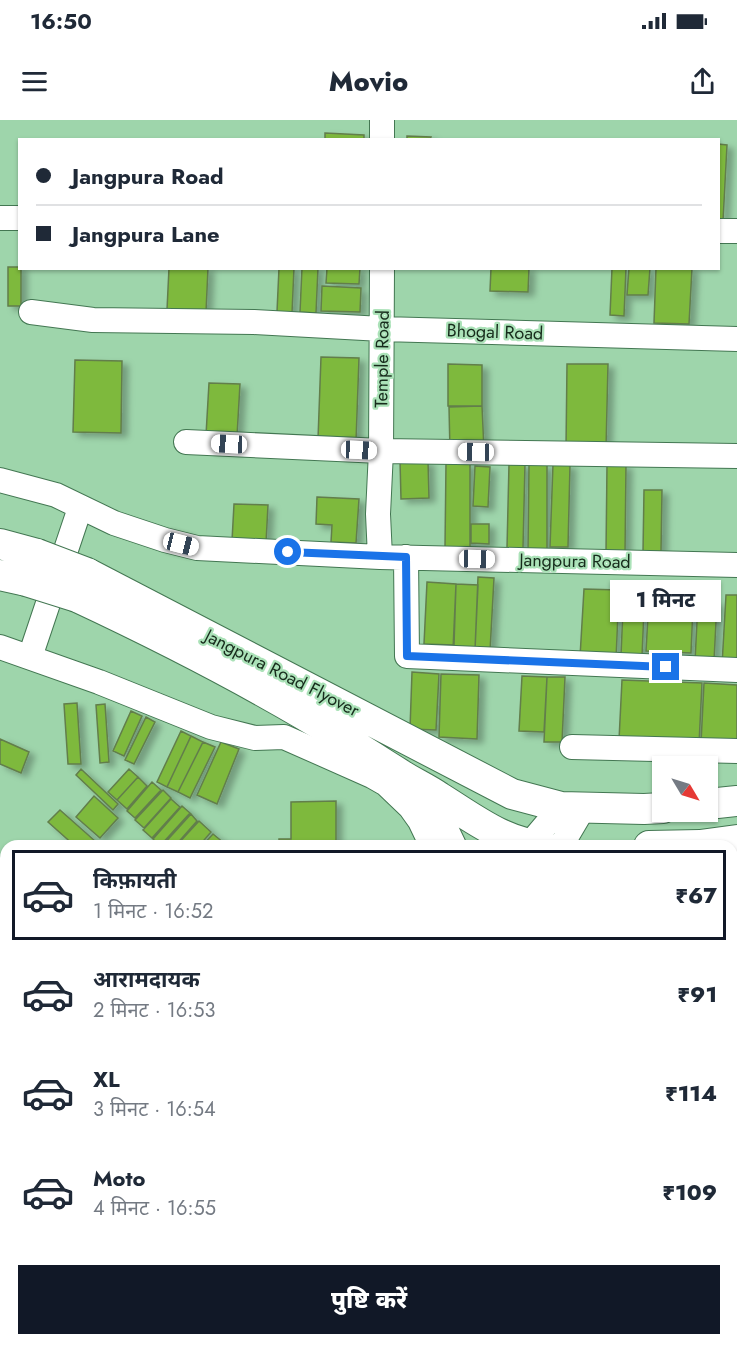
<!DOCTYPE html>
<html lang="hi">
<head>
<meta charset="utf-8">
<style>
	:root { --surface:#fff; --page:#f6f6f7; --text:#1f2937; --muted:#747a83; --line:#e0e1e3; --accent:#111827 }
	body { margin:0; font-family:Jost,"Noto Sans Devanagari",sans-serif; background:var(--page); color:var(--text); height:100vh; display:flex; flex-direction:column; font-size:22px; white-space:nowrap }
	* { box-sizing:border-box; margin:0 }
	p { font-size:20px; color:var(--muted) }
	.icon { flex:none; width:33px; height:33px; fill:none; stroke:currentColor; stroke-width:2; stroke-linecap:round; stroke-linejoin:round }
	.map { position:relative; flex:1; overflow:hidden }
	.drawer { position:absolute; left:0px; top:720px; width:738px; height:506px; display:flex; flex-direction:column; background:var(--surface); border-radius:18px 18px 0 0; box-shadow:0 2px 4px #0004 }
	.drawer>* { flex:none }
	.guide { position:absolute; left:18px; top:18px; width:702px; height:132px; border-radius:0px; box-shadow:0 2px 4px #0004; display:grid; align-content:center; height:132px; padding:0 18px; background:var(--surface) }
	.needle { width:39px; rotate:128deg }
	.buttons { position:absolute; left:652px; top:636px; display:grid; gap:12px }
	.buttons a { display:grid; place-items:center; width:66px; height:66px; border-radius:0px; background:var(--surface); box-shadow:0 2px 4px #0004; font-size:30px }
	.end { position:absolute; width:27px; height:27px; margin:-14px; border:8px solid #1a73e8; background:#fff; box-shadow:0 0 0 3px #fff }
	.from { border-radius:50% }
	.bubble { position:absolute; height:42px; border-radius:0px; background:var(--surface); box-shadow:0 2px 4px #0004; font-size:20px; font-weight:800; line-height:42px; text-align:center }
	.car { position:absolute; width:18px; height:36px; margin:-18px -9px; border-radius:8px; box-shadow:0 0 4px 2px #0007; background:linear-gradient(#fff 24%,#345 0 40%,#fff 0 76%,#345 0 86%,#fff 0) }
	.guide b { display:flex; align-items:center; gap:21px; height:57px; font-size:22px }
	.guide b+b { border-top:2px solid var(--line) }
	.guide i { width:15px; height:15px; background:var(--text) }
	ul { padding:10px 0 0; list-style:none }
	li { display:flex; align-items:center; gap:18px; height:90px; margin:0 12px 9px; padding:0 6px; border:3px solid transparent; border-radius:0px }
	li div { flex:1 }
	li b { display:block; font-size:22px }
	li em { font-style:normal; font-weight:800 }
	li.current { border-color:var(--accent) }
	li>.icon { width:54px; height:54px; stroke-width:1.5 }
	.button { display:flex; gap:12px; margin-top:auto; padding:12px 18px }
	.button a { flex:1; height:69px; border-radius:0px; background:var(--accent); color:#fff; font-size:24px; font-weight:800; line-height:69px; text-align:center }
	.status { display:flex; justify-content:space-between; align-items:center; height:42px; padding:0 30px; background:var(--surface); direction:ltr }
	.status svg { height:16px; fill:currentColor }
	header { display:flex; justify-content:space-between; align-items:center; height:78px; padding:0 18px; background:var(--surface); font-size:27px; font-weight:800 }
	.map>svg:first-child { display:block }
</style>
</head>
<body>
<div class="status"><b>16:50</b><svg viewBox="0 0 49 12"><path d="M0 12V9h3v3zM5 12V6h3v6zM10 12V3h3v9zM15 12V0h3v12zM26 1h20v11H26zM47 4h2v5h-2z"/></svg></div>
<header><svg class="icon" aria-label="menu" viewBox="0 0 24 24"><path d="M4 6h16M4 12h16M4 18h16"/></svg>Movio<svg class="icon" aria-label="share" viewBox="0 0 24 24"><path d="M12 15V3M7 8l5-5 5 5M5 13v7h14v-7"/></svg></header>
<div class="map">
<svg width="737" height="1225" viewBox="0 0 737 1225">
	<defs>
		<filter id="shadow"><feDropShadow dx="6" dy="4" stdDeviation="3" flood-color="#0004"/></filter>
	</defs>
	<rect width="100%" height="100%" fill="#9ed5ab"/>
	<path fill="#59cb7e" d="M211,1220H297L293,1225H218Z"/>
	<path fill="#7eb93d" stroke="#627e4b" stroke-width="1.5" filter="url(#shadow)" d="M325,13L364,15V20H325Z
		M407,16L431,17L430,20H407Z
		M718,24L727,25L723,101H718Z
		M8,147H20L21,148V186H8Z
		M169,148H208L206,192L167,190Z
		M279,148H294L292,193L277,192Z
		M302,148H318L316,193L300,192Z
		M327,148H360L359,164L326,163Z
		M491,148H529L528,172L490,171Z
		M612,148H626L624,196L610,195Z
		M629,148H650L648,175H627Z
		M656,148H692L689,204L654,203Z
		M322,166L361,168L360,192L321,191Z
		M321,237L359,238L356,321L318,319Z
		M75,240L122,241L121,313L73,312Z
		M448,244L482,245V286H448Z
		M567,244H608L606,328H566Z
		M209,263L240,264L237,316L206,315Z
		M482,286L484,330L450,332L449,287Z
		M400,341H428L429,378L401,379Z
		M446,343H470V427H445Z
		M509,344H525L523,428H507Z
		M553,344L570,345L568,427H550Z
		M529,345H547V432H528Z
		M607,345H626L625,434L606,433Z
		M475,346L490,347L488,387L473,386Z
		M644,370H662L661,432H643Z
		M317,377L359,379L356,423L331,422L332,405L316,404Z
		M234,384L268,385L266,423L232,421Z
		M471,404H489V424L471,423Z
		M478,457L494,458L490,531L475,530Z
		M650,461L694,463L691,533L646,531Z
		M427,462L456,464L454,525L424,524Z
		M456,464L478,465L475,530H453Z
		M624,466L645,467L642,536L621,535Z
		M584,469L619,470L616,539L580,537Z
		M726,475H737V546L722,545Z
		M698,482H717L714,541H695Z
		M412,552L439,554L436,610L410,609Z
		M441,554L479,555L477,619L439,617Z
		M522,556L547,557L544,612L519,611Z
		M547,557H565L562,622H544Z
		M622,560L702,563L699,624L619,620Z
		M704,563L737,565V624L701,623Z
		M77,583L81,644H68L64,584Z
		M105,584L109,642L100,643L96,585Z
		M131,591L142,596L124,636L113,631Z
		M146,597L155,602L134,644L125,640Z
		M181,611L191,616L167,667L157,662Z
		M191,616L203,622L178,672L167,667Z
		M0,619L29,632L21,653L0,644Z
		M203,622L215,627L190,678L178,672Z
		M221,622L239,629L217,684L197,675Z
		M81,649L118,684L113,690L76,655Z
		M129,649L138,657L117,680L108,672Z
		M138,657L147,666L127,689L117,680Z
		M152,662L161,670L135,698L127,691Z
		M163,670L171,678L144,708L135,700Z
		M94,676L118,698L100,718L76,697Z
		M171,679L180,687L152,718L143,710Z
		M336,681V726H279V719H291V682Z
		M182,686L190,693L160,726L153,719Z
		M60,690L95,721L91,726H75L48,702Z
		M191,694L197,701L175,726H162Z
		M199,701L211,712L199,726H176Z
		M213,714L224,723L221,726H202Z
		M732,886H737V901L732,900Z
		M733,905H737V922L732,921Z
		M732,923L737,924V947L732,946Z
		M732,972H737V1020H732Z
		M733,1105H737V1128H732Z
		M6,1139V1160L0,1169V1148Z
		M732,1160L737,1161V1221L703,1220H732Z
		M6,1170V1190L1,1197L0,1178Z
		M24,1220H56L52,1225H31Z
		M69,1220H90L86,1225H65Z
		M92,1220H106L102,1225H88Z
		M111,1220H129L125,1225H107Z
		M140,1220H171L179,1225H136Z
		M348,1220H397L395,1225H356Z
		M672,1220H688V1225H672Z"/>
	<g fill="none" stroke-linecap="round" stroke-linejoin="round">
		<defs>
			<path id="minor" d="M382,0V20
				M0,98H20
				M718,111H737
				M31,192L93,200L254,202L382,209L737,219
				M186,322L381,331L737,336
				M0,360L56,375L114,403L165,420L197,428L380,437L737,445
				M380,437L378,394L381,331L382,148
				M406,437L407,536L737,550
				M0,527L99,562L211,607L255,618L284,617L372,656L386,664L410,687L420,701L432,726
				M30,537L80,388
				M572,627L737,631
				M528,726L561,687
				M561,726L584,687
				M0,760L6,766
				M732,786H737
				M0,837L6,831
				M732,955H737
				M0,1113H6
				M732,1151H737
				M183,1220L191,1225
				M425,1220L433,1225
				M509,1220L518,1225
				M583,1220L599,1225
				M307,1225L311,1220
				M402,1225L406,1220"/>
			<path id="major" d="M0,424L37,434
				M87,453L512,674L561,687L644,689L663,688
				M0,455L26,461
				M77,477C169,520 260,567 346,620C364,631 382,643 400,654C412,662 426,668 439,677C473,698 504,723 544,726
				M417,670L439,701L451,726
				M708,684L737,681
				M649,726L700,725L737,720"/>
		</defs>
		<use href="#minor" stroke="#437752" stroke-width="26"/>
		<use href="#major" stroke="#437752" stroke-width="32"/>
		<use href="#minor" stroke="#fff" stroke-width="24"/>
		<use href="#major" stroke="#fff" stroke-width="30"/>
		<defs>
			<path id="major-bridge" d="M37,434L87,453
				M26,461L77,477"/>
		</defs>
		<use href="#major-bridge" stroke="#437752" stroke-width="32" stroke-linecap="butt"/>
		<use href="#major-bridge" stroke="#fff" stroke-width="30"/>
	</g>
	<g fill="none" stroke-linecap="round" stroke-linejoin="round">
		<path stroke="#1a73e8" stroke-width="8" d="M288,432L406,437L407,536L666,547"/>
	</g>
	<g text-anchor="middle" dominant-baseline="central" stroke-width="4.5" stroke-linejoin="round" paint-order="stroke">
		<g font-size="18" fill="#172c1c" stroke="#abe2b8">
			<text transform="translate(495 212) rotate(2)">Bhogal Road</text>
			<text transform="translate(382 239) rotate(-89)">Temple Road</text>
			<text transform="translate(575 441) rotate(1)">Jangpura Road</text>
			<text transform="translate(282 553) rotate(27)">Jangpura Road Flyover</text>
		</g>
	</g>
</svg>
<div class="buttons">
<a><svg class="needle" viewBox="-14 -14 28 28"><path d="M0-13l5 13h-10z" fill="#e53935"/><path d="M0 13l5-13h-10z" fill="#747a83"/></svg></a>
</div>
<i class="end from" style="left:288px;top:432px"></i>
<i class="end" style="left:666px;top:547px"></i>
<div class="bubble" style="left:610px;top:460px;width:111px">1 मिनट</div>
<i class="car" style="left:229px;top:324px;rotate:273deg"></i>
<i class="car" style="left:359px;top:330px;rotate:93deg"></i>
<i class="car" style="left:476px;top:332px;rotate:271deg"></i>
<i class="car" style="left:181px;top:424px;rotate:104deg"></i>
<i class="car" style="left:477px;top:439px;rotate:91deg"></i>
<div class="guide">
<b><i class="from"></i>Jangpura Road</b>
<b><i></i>Jangpura Lane</b>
</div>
<section class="drawer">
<ul>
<li class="current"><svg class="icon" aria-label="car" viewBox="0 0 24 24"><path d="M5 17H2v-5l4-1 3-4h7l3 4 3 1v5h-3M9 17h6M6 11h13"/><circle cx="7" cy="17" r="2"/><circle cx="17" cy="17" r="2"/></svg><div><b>किफ़ायती</b><p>1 मिनट · 16:52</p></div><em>₹67</em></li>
<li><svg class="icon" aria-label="car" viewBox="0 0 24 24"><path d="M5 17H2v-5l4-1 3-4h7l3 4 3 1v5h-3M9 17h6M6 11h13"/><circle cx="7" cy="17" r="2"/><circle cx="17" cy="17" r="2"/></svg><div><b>आरामदायक</b><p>2 मिनट · 16:53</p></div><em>₹91</em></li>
<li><svg class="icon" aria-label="car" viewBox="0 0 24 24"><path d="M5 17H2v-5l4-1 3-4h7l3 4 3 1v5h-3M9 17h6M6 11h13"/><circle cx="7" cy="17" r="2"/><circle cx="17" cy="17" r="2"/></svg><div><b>XL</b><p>3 मिनट · 16:54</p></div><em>₹114</em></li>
<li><svg class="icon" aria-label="car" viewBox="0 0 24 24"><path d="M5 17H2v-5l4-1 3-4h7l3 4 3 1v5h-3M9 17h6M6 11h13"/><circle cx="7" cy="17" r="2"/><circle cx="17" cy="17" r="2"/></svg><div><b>Moto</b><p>4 मिनट · 16:55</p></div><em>₹109</em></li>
</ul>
<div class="button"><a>पुष्टि करें</a></div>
</section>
</div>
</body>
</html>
